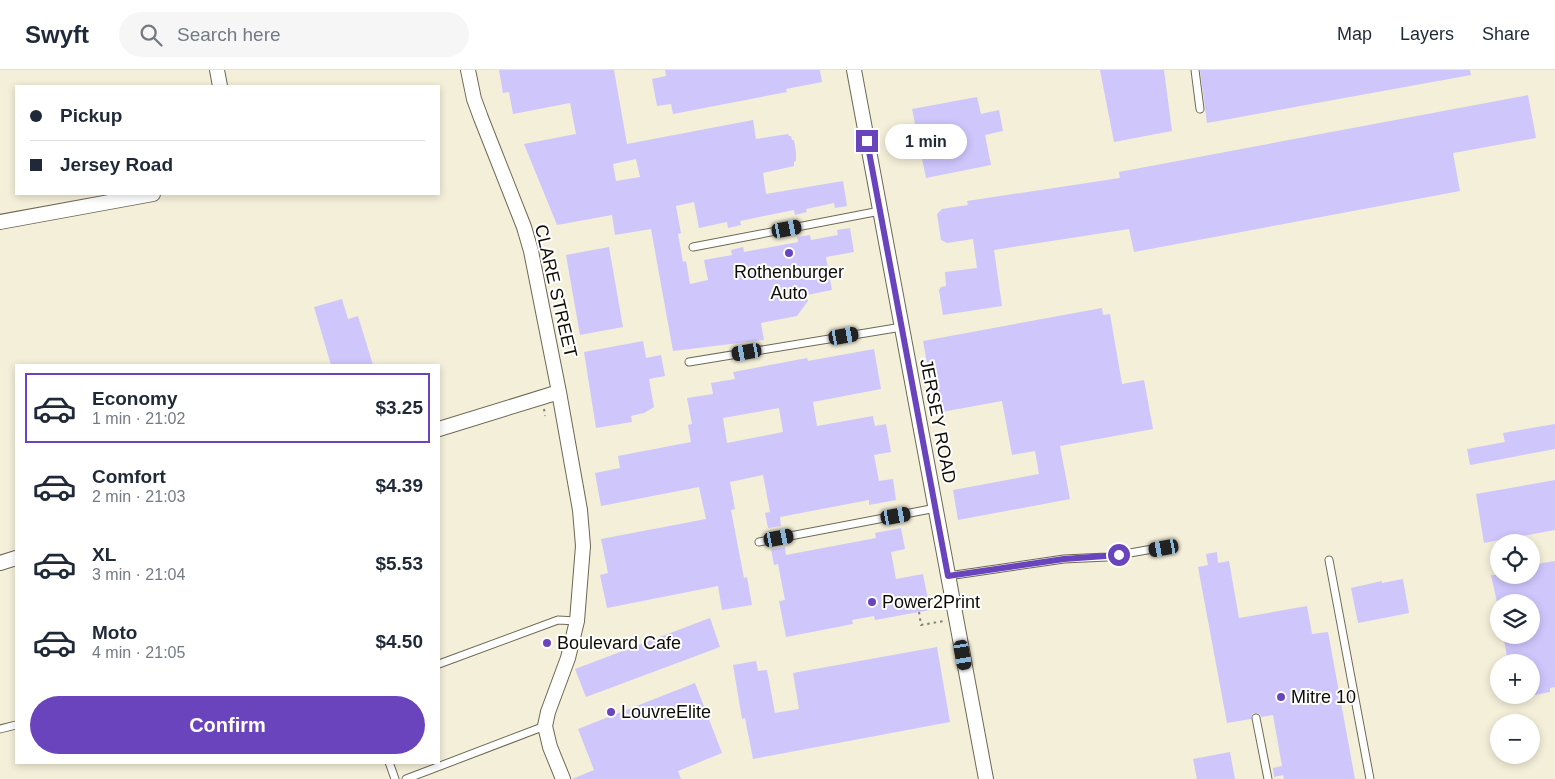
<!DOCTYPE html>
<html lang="en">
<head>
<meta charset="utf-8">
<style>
	:root { --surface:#fff; --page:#f6f6f7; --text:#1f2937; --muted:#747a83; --line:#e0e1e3; --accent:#6944bd }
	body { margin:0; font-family:Helvetica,sans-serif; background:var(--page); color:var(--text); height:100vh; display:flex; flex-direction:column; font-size:19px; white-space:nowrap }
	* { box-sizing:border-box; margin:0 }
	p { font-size:16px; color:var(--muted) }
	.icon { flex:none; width:28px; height:28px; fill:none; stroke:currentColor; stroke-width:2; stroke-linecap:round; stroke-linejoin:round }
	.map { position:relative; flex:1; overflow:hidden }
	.panel { position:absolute; left:15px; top:294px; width:425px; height:400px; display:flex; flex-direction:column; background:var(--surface); border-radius:0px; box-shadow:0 2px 8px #0003 }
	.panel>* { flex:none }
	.top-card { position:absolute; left:15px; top:15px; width:425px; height:110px; border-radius:0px; box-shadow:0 2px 8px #0003; display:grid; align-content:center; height:110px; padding:0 15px; background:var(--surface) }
	.tools { position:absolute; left:1490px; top:464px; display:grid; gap:10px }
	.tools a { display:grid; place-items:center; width:50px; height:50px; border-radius:50%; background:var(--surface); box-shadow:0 2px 8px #0003; font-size:25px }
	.end { position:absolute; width:22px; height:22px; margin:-11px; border:6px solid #6944bd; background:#fff; box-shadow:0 0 0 2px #fff }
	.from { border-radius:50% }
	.bubble { position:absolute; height:35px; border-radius:18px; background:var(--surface); box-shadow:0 2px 8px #0003; font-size:16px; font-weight:700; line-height:35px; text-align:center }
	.car { position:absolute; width:15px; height:30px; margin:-15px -8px; border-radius:6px; box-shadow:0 0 4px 1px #0007; background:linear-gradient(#222 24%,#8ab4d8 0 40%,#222 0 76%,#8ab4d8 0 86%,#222 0) }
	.top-card b { display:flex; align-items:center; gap:18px; height:48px; font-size:19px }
	.top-card b+b { border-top:1px solid var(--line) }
	.top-card i { width:12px; height:12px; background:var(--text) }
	ul { padding:9px 0 0; list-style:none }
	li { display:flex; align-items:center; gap:15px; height:70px; margin:0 10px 8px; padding:0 5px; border:2px solid transparent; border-radius:0px }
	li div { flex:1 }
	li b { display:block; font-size:19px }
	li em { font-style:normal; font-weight:700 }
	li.on { border-color:var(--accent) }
	li>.icon { width:45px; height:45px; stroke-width:1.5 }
	.button { display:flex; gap:10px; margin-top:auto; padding:10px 15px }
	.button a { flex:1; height:58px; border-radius:30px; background:var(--accent); color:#fff; font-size:20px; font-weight:700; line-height:58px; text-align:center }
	header { display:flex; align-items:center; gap:30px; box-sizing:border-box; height:70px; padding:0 25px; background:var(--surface); border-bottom:1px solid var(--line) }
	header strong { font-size:24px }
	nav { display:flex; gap:28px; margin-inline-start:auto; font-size:18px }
	.search { width:350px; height:45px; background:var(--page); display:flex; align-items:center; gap:12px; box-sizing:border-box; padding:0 18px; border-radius:28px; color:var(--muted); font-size:19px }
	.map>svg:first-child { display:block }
</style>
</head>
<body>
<header>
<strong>Swyft</strong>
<div class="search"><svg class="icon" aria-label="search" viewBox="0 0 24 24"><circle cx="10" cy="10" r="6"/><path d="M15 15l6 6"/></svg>Search here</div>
<nav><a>Map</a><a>Layers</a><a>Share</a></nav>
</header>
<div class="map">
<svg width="1555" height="709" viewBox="0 0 1555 709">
	<rect width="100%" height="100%" fill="#f4efd9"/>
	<path fill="#cfc6fc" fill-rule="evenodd" d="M499,0H614L627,74L753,50L756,69L788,64L789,66H791L792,70H794L796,82V91L794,92V96L763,103L766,124L843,111L847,136L835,138L834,133L806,139L807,142L795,145L794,140L740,151L741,155L728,158L727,152L699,158L694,132L676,136L681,163L678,164L683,192L686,191L690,214L708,210L704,190L732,185L731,180L743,177L744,182L798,172L797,167L810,165L811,170L838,165L837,160L850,158L854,182L826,187L832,220L807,225L808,231L797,246L761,253L764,270L673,281L651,159L615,165L612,145L557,155L524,74L576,64L570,33L513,44L509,22L503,23ZM636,89L640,107L616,111L613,94Z
		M665,0H820L822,12L786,19L787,22L673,44L671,34L657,36L652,9L666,6Z
		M1100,0H1164L1172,61L1114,72Z
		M1200,0H1470L1471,5L1207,53Z
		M1528,25L1536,68L1453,83L1460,121L1134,182L1129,159L994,180L1002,236L943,245L939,220L941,217L946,216L945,202L977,198L973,169L947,173L941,170L937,144L942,139L968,135L967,131L1120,108L1119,102Z
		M977,27L981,44L999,40L1003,61L985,65L991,95L926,108L912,39Z
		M609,177L623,257L580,265L566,185Z
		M342,229L348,249L358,246L373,295H331L314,237Z
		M1102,238L1103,245L1110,244L1122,314L1144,310L1153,359L1060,376L1070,429L958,450L953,420L1039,404L1035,381L1012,385L1002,331L936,343L923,271Z
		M643,271L646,288L661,285L665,306L649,309L654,337L644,343L631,346L632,352L596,358L584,282Z
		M874,279L881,319L813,332L817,356L873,346L875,356L886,354L891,382L874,385L879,411L893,409L896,430L869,435V430L780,447L781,456L768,458L765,443L770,442L763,405L730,412L735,439L731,440L744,508L747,507L752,535L722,540L718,516L607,538L600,505L608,503L601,469L706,449L699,417L601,436L595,403L620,398L618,386L691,372L688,355L692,354L687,328L713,324L711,313L735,309L733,302L807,288L808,291ZM779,338L783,362L727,373L723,348Z
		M1555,354V379L1470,395L1467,379L1505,372L1503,363Z
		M1555,410V460L1484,473L1476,424Z
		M901,458L905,479L891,482L896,509L923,504L930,540L875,550L874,546L852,550L853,554L786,567L779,531L785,530L778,494L774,495L771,479L785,477L786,485L876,468L875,463Z
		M1217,482L1218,493L1229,491L1239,548L1307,536L1312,564L1328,562L1355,709H1284L1283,705L1274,707L1273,698L1282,696L1273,645L1261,647L1260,644L1255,643L1252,644L1251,649L1227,653L1198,497L1208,495L1206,484Z
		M1555,491V617L1550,618V622L1535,625L1531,604V592H1508L1503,565H1531V532H1497L1491,505H1531V495Z
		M1403,509L1409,543L1358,553L1351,518L1382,511V513Z
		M710,548L720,577L586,627L575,599Z
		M937,577L950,652L753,689L745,648L742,649L733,595L756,591L758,601L767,600L775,643L799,639L793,603Z
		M695,613L722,683L678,701L681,709H572L594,700L578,659Z
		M1230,682L1235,709H1197L1193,689Z"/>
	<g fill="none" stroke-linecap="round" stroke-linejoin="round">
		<defs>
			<path id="service" d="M1195,0L1200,39
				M693,177L880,141
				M689,292L902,257
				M759,472L936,438
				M1329,490L1370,709
				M948,506L1064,489L1107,487L1164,477
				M439,594L558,550L577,551
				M1256,648L1268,709
				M0,659L16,655
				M389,692L395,709
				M406,709L545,656"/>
			<path id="minor" d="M217,0L220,16
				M468,0L474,29L481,48L524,157L531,181L559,322L580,440L583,476L577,551L568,588L548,642L545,656L550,677L563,709
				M854,0L986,709
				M0,152L153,124
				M439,359L559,322
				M0,493L16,488"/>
		</defs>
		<use href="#service" stroke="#6d6855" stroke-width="9"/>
		<use href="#minor" stroke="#6d6855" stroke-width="16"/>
		<path stroke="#837f71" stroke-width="2" stroke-dasharray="2.5 4" stroke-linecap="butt" d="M544,339L545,346
			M919,542L921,555L944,551"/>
		<use href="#service" stroke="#fff" stroke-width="7"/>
		<use href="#minor" stroke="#fff" stroke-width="14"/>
	</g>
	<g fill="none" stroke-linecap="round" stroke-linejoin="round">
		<path stroke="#6944bd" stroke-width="6" d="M867,71L948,506L1064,489L1119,485"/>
	</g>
	<g fill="#6944bd" stroke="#fff" stroke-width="2">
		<circle cx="789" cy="183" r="5"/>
		<circle cx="872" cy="532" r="5"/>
		<circle cx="547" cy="573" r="5"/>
		<circle cx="1281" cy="627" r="5"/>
		<circle cx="611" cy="642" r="5"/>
	</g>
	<g text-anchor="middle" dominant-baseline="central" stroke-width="4" stroke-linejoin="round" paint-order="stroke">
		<g font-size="18" fill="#0e0c05" stroke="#fff" text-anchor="start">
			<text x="789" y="202" text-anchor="middle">Rothenburger<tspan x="789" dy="21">Auto</tspan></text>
			<text x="882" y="532">Power2Print</text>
			<text x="557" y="573">Boulevard Cafe</text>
			<text x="1291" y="627">Mitre 10</text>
			<text x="621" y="642">LouvreElite</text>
		</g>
		<g font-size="18" fill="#0e0c05" stroke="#fff">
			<text transform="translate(556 221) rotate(77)">CLARE STREET</text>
			<text transform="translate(938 351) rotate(79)">JERSEY ROAD</text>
		</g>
	</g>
</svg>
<div class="tools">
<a><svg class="icon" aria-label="locate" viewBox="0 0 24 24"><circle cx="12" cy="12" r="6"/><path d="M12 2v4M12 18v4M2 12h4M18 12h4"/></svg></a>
<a><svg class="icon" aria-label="layers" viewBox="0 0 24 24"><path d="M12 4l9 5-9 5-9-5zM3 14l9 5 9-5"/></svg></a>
<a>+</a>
<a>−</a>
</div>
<i class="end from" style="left:1119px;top:485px"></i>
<i class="end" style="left:867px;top:71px"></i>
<div class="bubble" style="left:885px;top:54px;width:82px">1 min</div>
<i class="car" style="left:787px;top:159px;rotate:79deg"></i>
<i class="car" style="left:844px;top:266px;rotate:80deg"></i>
<i class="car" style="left:747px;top:282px;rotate:260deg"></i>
<i class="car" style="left:896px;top:446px;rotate:80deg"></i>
<i class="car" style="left:779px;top:468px;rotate:79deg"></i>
<i class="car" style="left:1164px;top:478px;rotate:260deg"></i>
<i class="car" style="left:963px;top:585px;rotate:170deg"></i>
<div class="top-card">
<b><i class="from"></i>Pickup</b>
<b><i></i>Jersey Road</b>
</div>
<section class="panel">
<ul>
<li class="on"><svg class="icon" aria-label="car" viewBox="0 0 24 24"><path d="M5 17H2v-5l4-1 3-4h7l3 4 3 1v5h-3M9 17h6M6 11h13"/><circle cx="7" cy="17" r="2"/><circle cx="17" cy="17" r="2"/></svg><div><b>Economy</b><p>1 min · 21:02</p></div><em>$3.25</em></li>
<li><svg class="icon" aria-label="car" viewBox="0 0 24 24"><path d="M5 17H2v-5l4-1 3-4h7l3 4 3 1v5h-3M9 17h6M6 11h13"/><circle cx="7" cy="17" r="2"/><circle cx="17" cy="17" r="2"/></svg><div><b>Comfort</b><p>2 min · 21:03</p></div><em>$4.39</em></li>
<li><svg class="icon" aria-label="car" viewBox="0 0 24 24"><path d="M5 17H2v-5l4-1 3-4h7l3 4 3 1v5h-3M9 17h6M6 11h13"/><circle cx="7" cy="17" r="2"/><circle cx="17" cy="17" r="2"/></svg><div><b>XL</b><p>3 min · 21:04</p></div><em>$5.53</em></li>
<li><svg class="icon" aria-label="car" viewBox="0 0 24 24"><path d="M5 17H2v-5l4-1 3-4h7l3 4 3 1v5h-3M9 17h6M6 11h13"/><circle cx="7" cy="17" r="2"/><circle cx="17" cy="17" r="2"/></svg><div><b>Moto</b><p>4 min · 21:05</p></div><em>$4.50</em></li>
</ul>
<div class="button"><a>Confirm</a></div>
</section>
</div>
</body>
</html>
